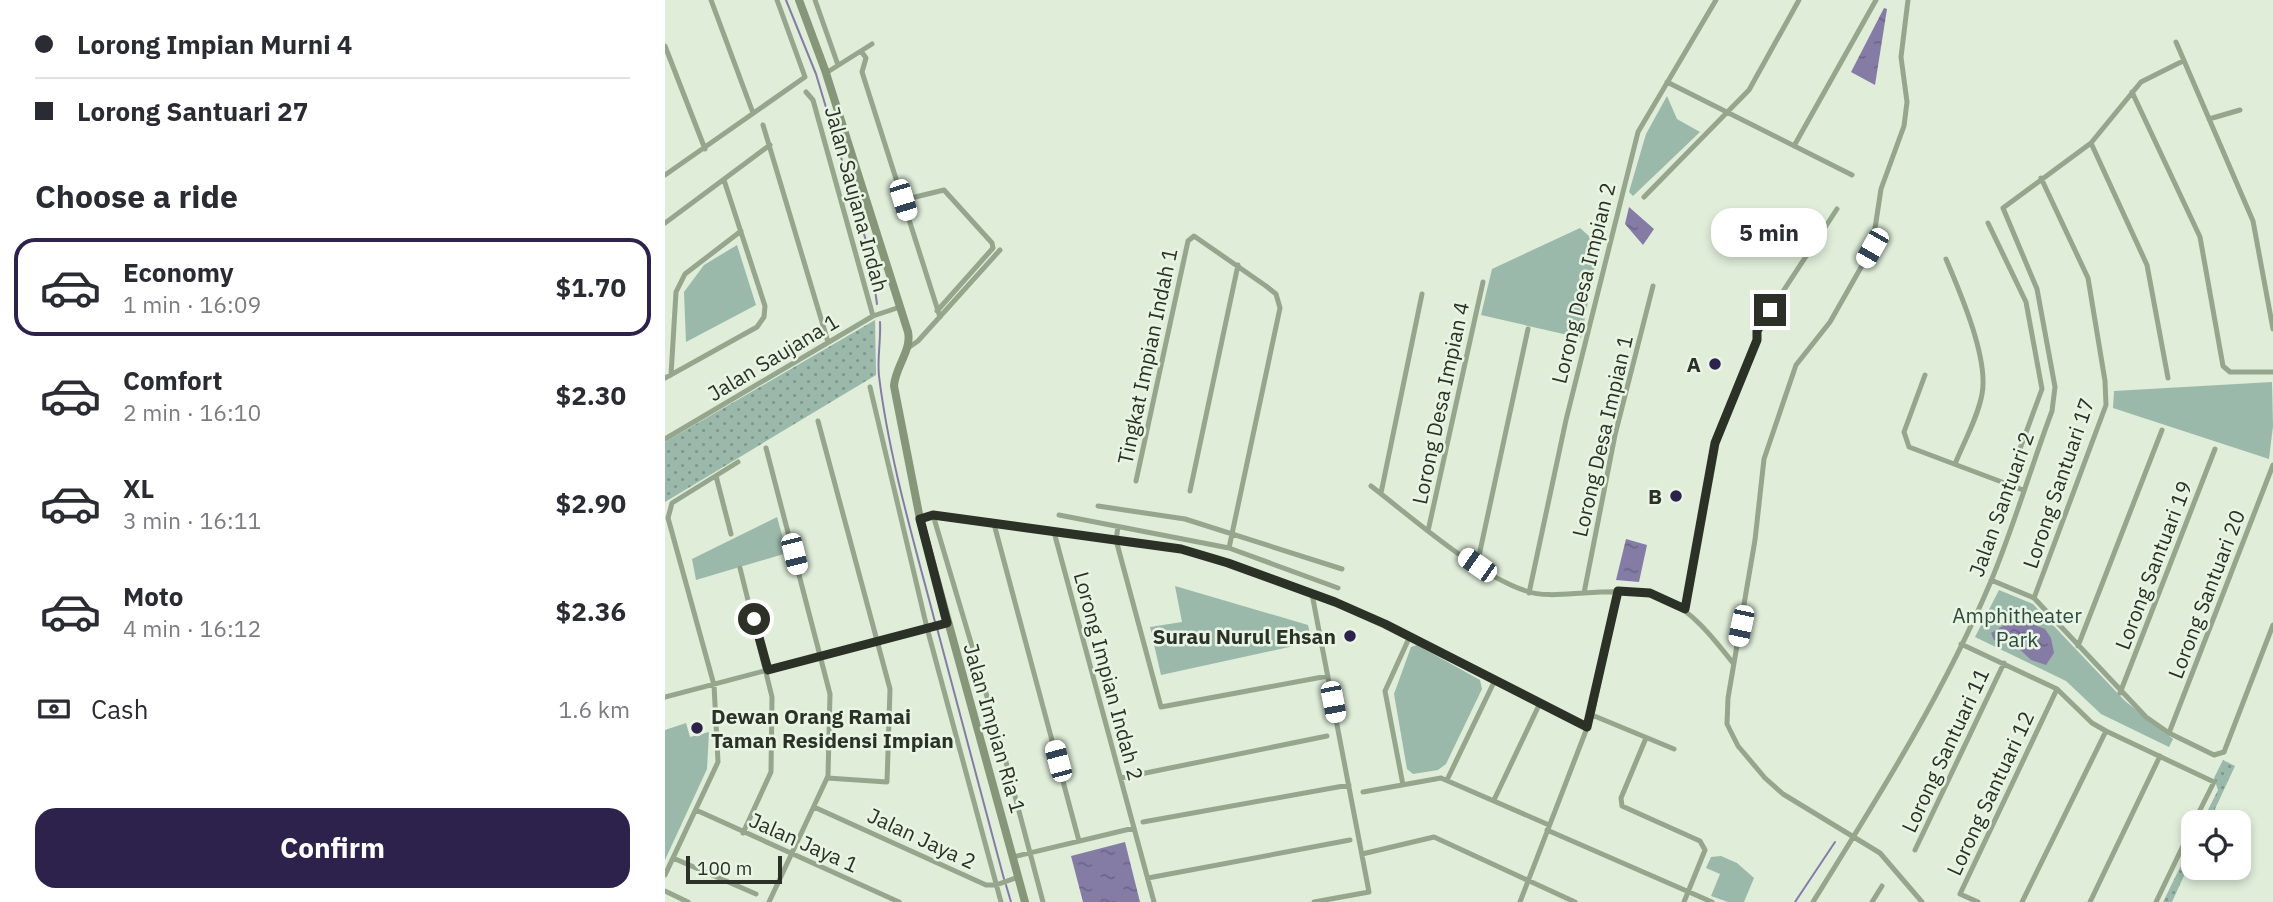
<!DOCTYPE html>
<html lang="en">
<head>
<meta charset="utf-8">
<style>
	:root { --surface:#fff; --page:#f2f2f3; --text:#2b2b33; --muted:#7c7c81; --line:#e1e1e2; --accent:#2c224c }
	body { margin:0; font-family:"IBM Plex Sans",sans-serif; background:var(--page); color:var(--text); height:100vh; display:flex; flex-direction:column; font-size:26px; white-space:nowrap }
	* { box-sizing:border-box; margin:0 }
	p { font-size:23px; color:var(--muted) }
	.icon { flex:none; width:38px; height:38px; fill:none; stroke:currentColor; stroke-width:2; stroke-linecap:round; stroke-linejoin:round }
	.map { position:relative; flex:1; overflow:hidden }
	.sheet { display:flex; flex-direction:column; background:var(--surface); width:665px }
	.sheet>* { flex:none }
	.hud { display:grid; align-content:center; height:154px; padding:0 35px; background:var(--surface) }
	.tools { position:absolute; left:1516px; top:810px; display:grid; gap:14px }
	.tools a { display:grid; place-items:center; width:70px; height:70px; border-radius:14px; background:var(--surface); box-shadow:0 4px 10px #0003; font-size:35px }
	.scale { position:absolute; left:21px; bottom:18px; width:96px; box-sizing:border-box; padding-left:7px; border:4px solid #2b3126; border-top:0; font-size:19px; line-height:24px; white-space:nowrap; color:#2b3126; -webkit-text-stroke:5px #e9f5e4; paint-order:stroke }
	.end { position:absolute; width:32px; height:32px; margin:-16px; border:9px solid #2b3126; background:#fff; box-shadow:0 0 0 4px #fff }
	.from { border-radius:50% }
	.bubble { position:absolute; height:49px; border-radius:21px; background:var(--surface); box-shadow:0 4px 10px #0003; font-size:23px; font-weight:800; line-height:49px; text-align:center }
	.car { position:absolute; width:21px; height:42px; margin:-21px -10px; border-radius:9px; box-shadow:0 0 5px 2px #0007; background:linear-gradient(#fff 24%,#345 0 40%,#fff 0 76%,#345 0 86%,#fff 0) }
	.hud b { display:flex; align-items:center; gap:24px; height:66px; font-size:26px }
	.hud b+b { border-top:2px solid var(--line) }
	.hud i { width:18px; height:18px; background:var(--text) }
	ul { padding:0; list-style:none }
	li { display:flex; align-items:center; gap:21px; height:98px; margin:0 14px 10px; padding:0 21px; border:4px solid transparent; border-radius:21px }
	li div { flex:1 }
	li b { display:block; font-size:26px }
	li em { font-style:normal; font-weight:800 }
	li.active { border-color:var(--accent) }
	li>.icon { width:63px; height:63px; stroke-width:1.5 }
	h2 { padding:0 35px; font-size:32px; line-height:84px }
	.pay { display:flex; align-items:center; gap:18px; height:77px; padding:0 35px; font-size:26px }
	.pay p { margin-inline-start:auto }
	.action { display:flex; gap:14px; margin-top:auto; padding:14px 35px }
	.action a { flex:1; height:80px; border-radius:21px; background:var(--accent); color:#fff; font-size:28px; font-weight:800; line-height:80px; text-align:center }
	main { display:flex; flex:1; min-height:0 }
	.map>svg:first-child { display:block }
</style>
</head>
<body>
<main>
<section class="sheet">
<div class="hud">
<b><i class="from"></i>Lorong Impian Murni 4</b>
<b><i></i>Lorong Santuari 27</b>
</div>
<h2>Choose a ride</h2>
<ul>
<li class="active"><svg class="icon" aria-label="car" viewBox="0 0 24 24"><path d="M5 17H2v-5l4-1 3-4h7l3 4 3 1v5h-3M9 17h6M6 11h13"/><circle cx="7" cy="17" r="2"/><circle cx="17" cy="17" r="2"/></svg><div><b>Economy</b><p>1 min · 16:09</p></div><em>$1.70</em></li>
<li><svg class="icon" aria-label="car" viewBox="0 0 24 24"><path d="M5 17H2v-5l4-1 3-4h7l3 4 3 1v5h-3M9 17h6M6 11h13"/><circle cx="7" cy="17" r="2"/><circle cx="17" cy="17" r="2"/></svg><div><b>Comfort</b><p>2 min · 16:10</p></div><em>$2.30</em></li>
<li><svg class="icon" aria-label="car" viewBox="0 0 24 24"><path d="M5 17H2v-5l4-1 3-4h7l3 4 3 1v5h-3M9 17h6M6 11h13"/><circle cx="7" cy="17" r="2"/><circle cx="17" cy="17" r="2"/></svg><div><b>XL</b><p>3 min · 16:11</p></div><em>$2.90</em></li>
<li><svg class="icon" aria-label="car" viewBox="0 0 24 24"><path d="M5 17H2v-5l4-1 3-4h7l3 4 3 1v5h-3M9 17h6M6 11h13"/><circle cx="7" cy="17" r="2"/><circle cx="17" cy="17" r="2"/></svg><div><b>Moto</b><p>4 min · 16:12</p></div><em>$2.36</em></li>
</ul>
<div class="pay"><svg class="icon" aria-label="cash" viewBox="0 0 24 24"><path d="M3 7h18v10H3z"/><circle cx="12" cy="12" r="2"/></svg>Cash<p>1.6 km</p></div>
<div class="action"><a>Confirm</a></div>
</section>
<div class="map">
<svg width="1608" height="902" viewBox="0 0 1608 902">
	<defs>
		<pattern id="grass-dots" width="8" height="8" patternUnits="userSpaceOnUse" patternTransform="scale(1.75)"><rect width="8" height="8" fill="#9bb9ab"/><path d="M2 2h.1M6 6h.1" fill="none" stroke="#7f978b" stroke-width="1.8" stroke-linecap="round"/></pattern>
		<pattern id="water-ripples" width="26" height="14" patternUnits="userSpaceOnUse" patternTransform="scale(1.75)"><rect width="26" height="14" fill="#857ca6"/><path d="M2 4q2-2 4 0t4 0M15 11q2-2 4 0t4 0" fill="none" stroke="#6d6687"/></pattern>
	</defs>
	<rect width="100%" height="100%" fill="#dfedd9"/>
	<path fill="url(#grass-dots)" d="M210,320L211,375L0,502V442Z
		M1558,760L1570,766L1544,822H1537L1553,790L1549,778Z
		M1528,841V856L1507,902H1498Z"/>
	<path fill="#9bb9ab" d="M1002,96L1012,119L1035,132L968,196L964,192L981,134Z
		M915,228L934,245L916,338L816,315L827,269Z
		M72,245L91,305L21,342L19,292L39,265Z
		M1607,382L1608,426L1604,459L1448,408L1449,391Z
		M112,517L122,553L31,580L27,559Z
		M510,586L643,625L647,642L496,675L485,627L517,622Z
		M1334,590L1368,604L1460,701L1508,739L1504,747L1436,714L1401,681L1310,637Z
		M752,645L815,680L817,689L781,764L773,770L748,774L742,769L729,694L746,647Z
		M21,723L25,737L44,732L42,769L0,860V730Z
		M1056,856L1072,863L1089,878L1079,902H1063L1046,896L1055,874L1041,868L1046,857Z"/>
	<path fill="url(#water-ripples)" d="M1219,8L1222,9L1210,85L1186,72Z
		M964,207L989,229L978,245L960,224Z
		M961,539L982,545L974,582L951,580Z
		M1345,607L1353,610L1362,622L1380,629L1386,638L1389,653L1381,665L1366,660L1347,642L1329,640L1326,633L1338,626L1337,614Z
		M460,842L475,902H418L406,856Z"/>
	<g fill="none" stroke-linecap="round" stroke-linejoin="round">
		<path stroke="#857ca6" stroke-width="2" d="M121,0L151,74L205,254L212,304
			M215,322C216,340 212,359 214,376C224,458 249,542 270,622
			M272,628L339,879
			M341,885L346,902
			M1130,902L1170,842"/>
		<path stroke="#96a68d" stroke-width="5" d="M46,0L88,113
			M150,0L173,65
			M1243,0L1236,57L1242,102L1239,126L1216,189L1207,248L1165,322L1131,365L1099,459L1090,540L1063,698L1062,724L1073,746L1100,778L1118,794L1215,853L1257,902
			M1511,42L1588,221L1608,329
			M0,46L40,149
			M196,51L201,58L197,72L275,317
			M161,73L207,44
			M1002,82L1187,175
			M141,92L148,100L208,316
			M1467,92L1535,237L1558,366L1565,372H1608
			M1544,119L1575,110
			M98,125L163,342
			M1426,143L1482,265L1503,378
			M1129,146L1211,0
			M0,175L140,77L112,0
			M979,197L1084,90L1134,0
			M238,200L279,190L327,243L328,248L272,311
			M0,223L105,145
			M1323,223L1361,302L1377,389L1342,484
			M1281,259C1295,292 1324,359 1317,394C1313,417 1299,442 1290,464
			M243,348L253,341L335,250
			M6,375L11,292L20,274L76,231
			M1260,375L1239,432L1244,447L1358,490
			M0,378L92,327L99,317L100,306L59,180
			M205,387L262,628L336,902
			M153,421L225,689L222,782L162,778
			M0,439L208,316L235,307
			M101,448L165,694L163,776L104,902
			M51,476L66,534
			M471,481L523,241L529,236L601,286L611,294L615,308L564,548
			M706,486C749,519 810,574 861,591C878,597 901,594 919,593C1000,587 1019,600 1068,663
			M525,491L573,265
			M716,493L757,294
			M433,506L520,519L677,569
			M268,515L337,747L378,902
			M394,515L564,548L673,588
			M255,519L268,515L516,549L563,563L669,602L720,624L922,727
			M329,524L414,841
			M453,527L451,540L496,707L663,676
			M763,531L818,282
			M389,532L489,902
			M812,565L863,329
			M75,568L107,697L106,772L78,833
			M1326,580L1369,598L1481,717L1504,733L1549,755L1559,752L1608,625
			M864,593L901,420L973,132L1051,0
			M919,593L950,435L988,286
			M647,594L704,892L649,902
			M1369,598L1441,405L1440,381L1423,278L1376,178
			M1020,609L1050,443L1092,340V331L1172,209
			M1296,644L1392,689L1427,723L1441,731L1549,782L1529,822
			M1413,646L1497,430
			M1455,693L1550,449
			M0,697L282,623
			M927,715L1009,749
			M1504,733L1608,465
			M981,738L956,798L957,806L1035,841L1040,850L1019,902
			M456,778L662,736
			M782,780L830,680
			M738,785L720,691L745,636
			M698,792L776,778L884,825
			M829,800L875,703
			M149,807L321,885H331L353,877
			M31,810L234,902
			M478,822L684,785
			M882,830L1047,902
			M1250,850L1339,663
			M697,854L769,837L910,902
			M348,857L469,828
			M8,858L91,894
			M0,875L53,762L49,685L3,518L7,503L73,462
			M483,878L685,840
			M0,891L23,902
			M855,902L927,715L953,591
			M1148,902C1212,799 1279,693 1326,581C1349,526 1366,467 1387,411L1390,387L1372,289L1338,208L1426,143L1476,82L1518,61
			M1207,902L1217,886
			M1313,902L1295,894L1392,689
			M1357,902L1441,731
			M1425,902L1495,756
			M1491,902L1528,825"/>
		<path stroke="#869679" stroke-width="8" d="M134,0L160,70L243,332C247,350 230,367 229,386L255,519L360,902"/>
	</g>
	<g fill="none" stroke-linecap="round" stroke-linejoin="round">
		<path stroke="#2b3126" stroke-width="9" d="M89,619L103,670L282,623L255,519L268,515L516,549L563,563L670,602L720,624L922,727L953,591L985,593L1020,609L1050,443L1092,340V331L1105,310"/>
	</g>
	<g fill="#2c224c" stroke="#e9f5e4" stroke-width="2.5">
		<circle cx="1050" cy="364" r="7"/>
		<circle cx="1011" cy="496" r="7"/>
		<circle cx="685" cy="636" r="7"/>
		<circle cx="32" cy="728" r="7"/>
	</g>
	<g text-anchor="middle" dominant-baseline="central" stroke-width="5" stroke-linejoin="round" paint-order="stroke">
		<g font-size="21" fill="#2b3126" stroke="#e9f5e4">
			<text transform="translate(192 199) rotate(75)">Jalan Saujana Indah</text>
			<text transform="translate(918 283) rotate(-76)">Lorong Desa Impian 2</text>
			<text transform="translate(482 356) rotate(-78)">Tingkat Impian Indah 1</text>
			<text transform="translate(108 357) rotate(-31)">Jalan Saujana 1</text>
			<text transform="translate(775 403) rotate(-78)">Lorong Desa Impian 4</text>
			<text transform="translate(937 436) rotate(-77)">Lorong Desa Impian 1</text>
			<text transform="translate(1393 483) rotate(-71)">Lorong Santuari 17</text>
			<text transform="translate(1336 504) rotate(-70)">Jalan Santuari 2</text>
			<text transform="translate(1488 565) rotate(-69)">Lorong Santuari 19</text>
			<text transform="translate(1541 594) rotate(-69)">Lorong Santuari 20</text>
			<text transform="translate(444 676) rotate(75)">Lorong Impian Indah 2</text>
			<text transform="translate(330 728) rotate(74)">Jalan Impian Ria 1</text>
			<text transform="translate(1280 750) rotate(-65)">Lorong Santuari 11</text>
			<text transform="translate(1325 793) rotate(-65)">Lorong Santuari 12</text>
			<text transform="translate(257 838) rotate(25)">Jalan Jaya 2</text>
			<text transform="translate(139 842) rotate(24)">Jalan Jaya 1</text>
		</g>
		<g font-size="21" font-weight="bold" fill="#2b3126" stroke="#e9f5e4" text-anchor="end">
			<text x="1036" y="364">A</text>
			<text x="997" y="496">B</text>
			<text x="671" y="636">Surau Nurul Ehsan</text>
			<text x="46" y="716" text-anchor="start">Dewan Orang Ramai<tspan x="46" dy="24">Taman Residensi Impian</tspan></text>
		</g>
		<g font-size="21" fill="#2e4b3e" stroke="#e9f5e4">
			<text x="1352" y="615">Amphitheater<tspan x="1352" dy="24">Park</tspan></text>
		</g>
	</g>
</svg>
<div class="tools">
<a><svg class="icon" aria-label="locate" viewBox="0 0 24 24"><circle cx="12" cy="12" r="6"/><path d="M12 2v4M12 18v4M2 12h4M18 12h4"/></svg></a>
</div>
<div class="scale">100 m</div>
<i class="end from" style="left:89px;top:619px"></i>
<i class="end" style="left:1105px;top:310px"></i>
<div class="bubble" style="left:1046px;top:208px;width:116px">5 min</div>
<i class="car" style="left:238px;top:200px;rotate:163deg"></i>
<i class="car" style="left:1207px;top:248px;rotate:210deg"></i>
<i class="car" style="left:129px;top:554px;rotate:166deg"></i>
<i class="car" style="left:812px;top:565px;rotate:305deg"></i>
<i class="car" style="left:1076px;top:626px;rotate:192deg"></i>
<i class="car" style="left:668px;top:702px;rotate:169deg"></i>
<i class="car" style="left:393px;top:761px;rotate:345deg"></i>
</div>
</main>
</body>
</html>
